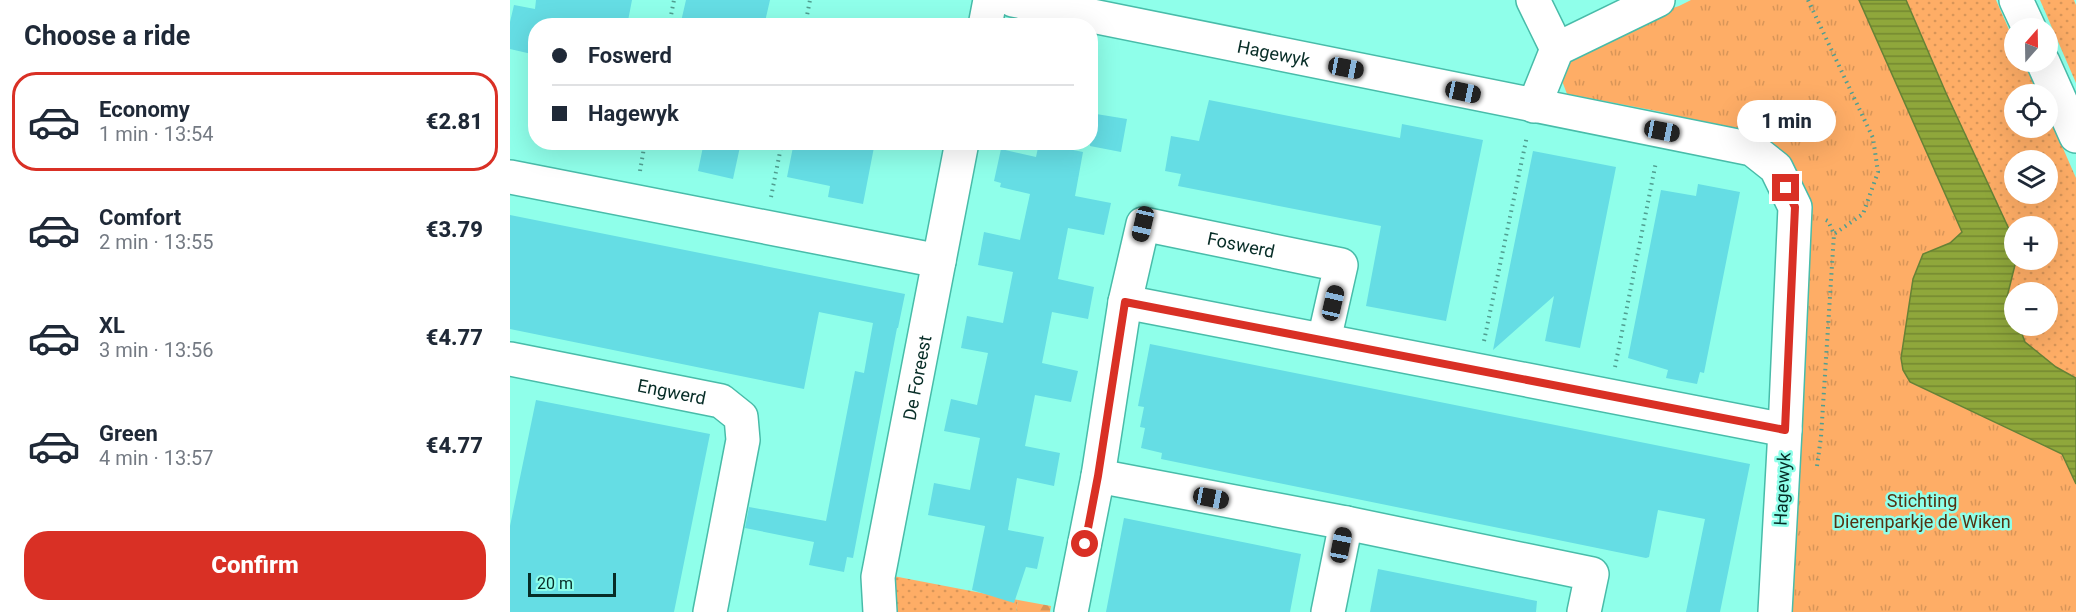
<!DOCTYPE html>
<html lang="en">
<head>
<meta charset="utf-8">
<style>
	:root { --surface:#fff; --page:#f6f6f7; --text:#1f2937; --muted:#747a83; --line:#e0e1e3; --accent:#d93025 }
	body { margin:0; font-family:Roboto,sans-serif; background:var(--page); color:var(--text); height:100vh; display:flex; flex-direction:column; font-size:22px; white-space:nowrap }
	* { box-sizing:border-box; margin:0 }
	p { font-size:20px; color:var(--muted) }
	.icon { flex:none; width:33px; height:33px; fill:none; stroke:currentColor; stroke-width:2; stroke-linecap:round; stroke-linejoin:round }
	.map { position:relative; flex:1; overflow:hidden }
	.details { display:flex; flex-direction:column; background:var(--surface); width:510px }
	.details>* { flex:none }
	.guide { position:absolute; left:18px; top:18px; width:570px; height:132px; border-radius:24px; box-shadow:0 6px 24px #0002; display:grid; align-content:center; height:132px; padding:0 24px; background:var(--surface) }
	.needle { width:39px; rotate:20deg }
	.controls { position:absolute; left:1494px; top:18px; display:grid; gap:12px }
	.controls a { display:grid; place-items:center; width:54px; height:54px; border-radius:50%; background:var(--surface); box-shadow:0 6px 24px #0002; font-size:30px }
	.scale { position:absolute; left:18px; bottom:15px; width:88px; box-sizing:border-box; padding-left:6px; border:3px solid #062c26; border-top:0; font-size:16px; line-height:21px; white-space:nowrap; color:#062c26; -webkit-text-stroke:4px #8fffea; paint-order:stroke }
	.end { position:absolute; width:27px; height:27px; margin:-14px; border:8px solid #d93025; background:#fff; box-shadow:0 0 0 3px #fff }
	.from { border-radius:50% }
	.bubble { position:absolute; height:42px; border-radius:21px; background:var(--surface); box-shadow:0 6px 24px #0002; font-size:20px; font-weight:800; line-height:42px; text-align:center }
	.car { position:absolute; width:18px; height:36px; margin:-18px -9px; border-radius:8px; box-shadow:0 0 4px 2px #0007; background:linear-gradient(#222 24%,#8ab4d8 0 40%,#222 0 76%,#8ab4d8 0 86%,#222 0) }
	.guide b { display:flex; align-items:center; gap:21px; height:57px; font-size:22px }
	.guide b+b { border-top:2px solid var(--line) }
	.guide i { width:15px; height:15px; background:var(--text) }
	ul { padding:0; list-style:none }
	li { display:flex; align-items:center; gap:18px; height:99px; margin:0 12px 9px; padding:0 12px; border:3px solid transparent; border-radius:24px }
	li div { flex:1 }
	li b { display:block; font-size:22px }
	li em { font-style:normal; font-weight:800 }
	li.current { border-color:var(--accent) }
	li>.icon { width:54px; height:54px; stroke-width:1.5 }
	h2 { padding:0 24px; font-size:27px; line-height:72px }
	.button { display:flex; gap:12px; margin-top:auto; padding:12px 24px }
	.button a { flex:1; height:69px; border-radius:24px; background:var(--accent); color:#fff; font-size:24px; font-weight:800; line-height:69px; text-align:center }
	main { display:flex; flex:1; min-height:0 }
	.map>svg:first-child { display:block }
</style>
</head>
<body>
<main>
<section class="details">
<h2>Choose a ride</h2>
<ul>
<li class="current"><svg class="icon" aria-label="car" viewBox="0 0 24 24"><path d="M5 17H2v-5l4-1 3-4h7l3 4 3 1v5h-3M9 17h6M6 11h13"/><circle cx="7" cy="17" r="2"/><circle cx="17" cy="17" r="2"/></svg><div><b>Economy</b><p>1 min · 13:54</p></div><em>€2.81</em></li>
<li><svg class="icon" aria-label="car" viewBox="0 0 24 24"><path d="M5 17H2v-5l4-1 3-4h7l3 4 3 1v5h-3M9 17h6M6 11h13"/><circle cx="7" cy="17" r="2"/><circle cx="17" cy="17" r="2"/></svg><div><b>Comfort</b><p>2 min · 13:55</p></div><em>€3.79</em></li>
<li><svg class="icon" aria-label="car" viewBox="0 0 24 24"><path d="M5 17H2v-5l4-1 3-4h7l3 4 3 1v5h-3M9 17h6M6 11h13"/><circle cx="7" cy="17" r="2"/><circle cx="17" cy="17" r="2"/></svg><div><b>XL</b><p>3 min · 13:56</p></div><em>€4.77</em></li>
<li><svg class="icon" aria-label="car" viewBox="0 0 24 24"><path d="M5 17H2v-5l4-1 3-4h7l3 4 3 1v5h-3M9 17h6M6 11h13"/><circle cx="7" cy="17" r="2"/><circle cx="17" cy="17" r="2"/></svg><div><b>Green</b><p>4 min · 13:57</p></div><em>€4.77</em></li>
</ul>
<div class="button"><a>Confirm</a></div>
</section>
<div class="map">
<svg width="1566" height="612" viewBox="0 0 1566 612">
	<defs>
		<pattern id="grass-dots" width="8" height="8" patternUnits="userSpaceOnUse" patternTransform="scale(1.5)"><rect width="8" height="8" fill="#fead66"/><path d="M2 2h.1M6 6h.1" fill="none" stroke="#d89558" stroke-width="1.8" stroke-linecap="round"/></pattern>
		<pattern id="forest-firs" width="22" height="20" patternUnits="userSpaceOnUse" patternTransform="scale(1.5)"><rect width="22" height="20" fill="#fead66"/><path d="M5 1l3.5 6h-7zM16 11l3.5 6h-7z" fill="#d89558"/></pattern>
		<pattern id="park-tufts" width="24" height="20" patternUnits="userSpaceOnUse" patternTransform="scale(1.5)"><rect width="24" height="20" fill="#fead66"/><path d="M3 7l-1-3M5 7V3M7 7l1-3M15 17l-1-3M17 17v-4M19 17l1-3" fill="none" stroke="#d89558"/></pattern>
		<pattern id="water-rules" width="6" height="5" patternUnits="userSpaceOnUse" patternTransform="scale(1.5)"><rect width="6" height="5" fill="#8fa73b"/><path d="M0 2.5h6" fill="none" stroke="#738831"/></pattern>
	</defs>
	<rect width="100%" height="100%" fill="#8fffea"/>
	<path fill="url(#grass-dots)" fill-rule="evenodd" d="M1396,0H1486L1504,41V62H1514L1529,94H1504V128H1538V114L1566,178V378L1546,367L1515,342L1509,326H1538V292H1504V315L1497,297L1506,260H1538V226H1504V240L1436,93ZM1504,160H1538V194H1504Z
		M1530,0H1564L1566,5V83Z
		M378,575L508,600L506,612H379Z"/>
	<path fill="url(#forest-firs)" d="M508,600L541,606L540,612H506Z"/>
	<path fill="url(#park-tufts)" d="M1181,0H1349L1452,232L1440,243L1413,254L1403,279L1400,382L1552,454L1566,484V612H1268L1290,199L1222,130L1152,112L1057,94L1049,73L1051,66L1091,32L1169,6Z"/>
	<path fill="url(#water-rules)" stroke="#668235" stroke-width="1.5" d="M1349,0H1396L1436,93L1504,240L1506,261L1497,297L1504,315V326H1509L1515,342L1546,367L1566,378V484L1552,454L1400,382L1393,370L1391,358L1403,279L1413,254L1440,243L1452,232Z"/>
	<path fill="#65dde4" d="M26,0H122L117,26H26V55L0,49V22L4,5L25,9Z
		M176,0H260L254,26H170Z
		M699,100L890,138L892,124L973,140L936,321L856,306L871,226L668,186L671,174L655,171L661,136L689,141Z
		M580,113L617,119L611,152L580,146Z
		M194,142H231L223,179L188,171Z
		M284,142H365L353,204L318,197L320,186L277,177Z
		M529,143L573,152L565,196L601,203L594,235L558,228L548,279L584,287L578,319L542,312L532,363L568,371L561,402L525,395L515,446L550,453L544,486L507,478L498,530L534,537L527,569L516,567L504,603L462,590L475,526L418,515L424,483L460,490L470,438L434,431L441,399L467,405L478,353L451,348L457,316L493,323L503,272L468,265L474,232L510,240L520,194L490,187L491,183L484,181L491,149L526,157Z
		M1023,151L1106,167L1082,288L1070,348L1035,341L1044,296L983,350Z
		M1188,184L1230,192L1194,373L1190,372L1187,384L1156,378L1158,370L1118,358L1151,190L1186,196Z
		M0,215L395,294L388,328H387L343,558L337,557L334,572L299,565L304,542L235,528L239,507L316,521L345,371L354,373L363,323L309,312L294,389L0,329Z
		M640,344L1240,464L1210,612H1176L1195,519L1148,510L1139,557L1136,558L651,459L652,453L631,448L635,428L630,427L634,407L628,406Z
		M26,400L200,434L164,612H0V526Z
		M614,518L791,554L780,612H596Z
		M868,569L1027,601L1026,612H860Z"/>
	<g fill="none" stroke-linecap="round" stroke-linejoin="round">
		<defs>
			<g id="minor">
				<path id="s1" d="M503,0L1242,149L1266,168L1285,207L1275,430L1265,612"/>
				<path d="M1023,0L1047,49"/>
				<path d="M475,26L480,0"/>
				<path d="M1024,106L1047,49L1148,0"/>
				<path d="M0,177L429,261"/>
				<path d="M615,302L1275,430"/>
				<path id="s2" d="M0,359L211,401L231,417L233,440L200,612"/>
				<path d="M588,476L836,523L1082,574L1074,612"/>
				<path id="s3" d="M370,612L368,577L452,142"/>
				<path id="s4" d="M561,612L588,476L615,302L633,224L831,265L814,340"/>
				<path d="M818,612L836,523"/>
			</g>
			<path id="highway" d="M1506,0L1519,28
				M1533,62L1566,136"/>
		</defs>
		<use href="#minor" stroke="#48bca9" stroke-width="36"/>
		<use href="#highway" stroke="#48bca9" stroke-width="36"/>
		<path stroke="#509e90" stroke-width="4" stroke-dasharray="1.5 4.5" stroke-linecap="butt" d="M1298,0L1363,138L1368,172L1353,214L1324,234L1311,437L1307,466
			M159,26L164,0
			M295,26L300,0
			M130,171L135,142
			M261,197L272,142
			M1316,220L1318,221L1324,234
			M974,341L1017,136
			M1105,367L1146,162"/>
		<use href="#minor" stroke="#fff" stroke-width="33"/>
		<use href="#highway" stroke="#fff" stroke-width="33"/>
	</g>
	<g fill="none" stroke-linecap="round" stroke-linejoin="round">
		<path stroke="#d93025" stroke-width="8" d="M575,544L588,476L615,302L1275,430L1285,207L1276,188"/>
	</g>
	<g text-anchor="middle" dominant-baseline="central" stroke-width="5" stroke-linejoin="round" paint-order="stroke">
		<g font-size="18" fill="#062c26" stroke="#8fffea">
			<text stroke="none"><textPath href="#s1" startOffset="266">Hagewyk</textPath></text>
			<text stroke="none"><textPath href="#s4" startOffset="495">Foswerd</textPath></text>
			<text stroke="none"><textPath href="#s3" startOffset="238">De Foreest</textPath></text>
			<text stroke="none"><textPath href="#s2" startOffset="165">Engwerd</textPath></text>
			<text transform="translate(1272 489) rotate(-87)">Hagewyk</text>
		</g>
		<g font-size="18" fill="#543212" stroke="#8fffea">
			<text x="1412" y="500">Stichting<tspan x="1412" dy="21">Dierenparkje de Wiken</tspan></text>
		</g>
	</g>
</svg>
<div class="controls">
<a><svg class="needle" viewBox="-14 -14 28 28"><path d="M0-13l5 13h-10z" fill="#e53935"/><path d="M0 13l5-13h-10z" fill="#747a83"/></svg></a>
<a><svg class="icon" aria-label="locate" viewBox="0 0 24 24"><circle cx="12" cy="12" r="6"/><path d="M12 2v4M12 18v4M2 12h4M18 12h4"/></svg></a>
<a><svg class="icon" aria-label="layers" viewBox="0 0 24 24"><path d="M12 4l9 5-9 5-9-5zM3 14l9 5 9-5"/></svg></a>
<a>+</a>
<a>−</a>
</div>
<div class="scale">20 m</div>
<i class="end from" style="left:575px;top:544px"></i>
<i class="end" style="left:1276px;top:188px"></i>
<div class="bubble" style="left:1227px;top:100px;width:99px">1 min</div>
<i class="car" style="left:836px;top:68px;rotate:101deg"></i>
<i class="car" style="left:953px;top:92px;rotate:102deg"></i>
<i class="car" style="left:1152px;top:131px;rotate:101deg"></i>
<i class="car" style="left:633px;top:224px;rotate:193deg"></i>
<i class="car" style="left:823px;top:303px;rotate:13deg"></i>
<i class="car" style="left:701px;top:498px;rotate:101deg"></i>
<i class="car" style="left:831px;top:545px;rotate:11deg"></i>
<div class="guide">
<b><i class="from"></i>Foswerd</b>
<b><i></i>Hagewyk</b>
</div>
</div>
</main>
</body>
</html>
